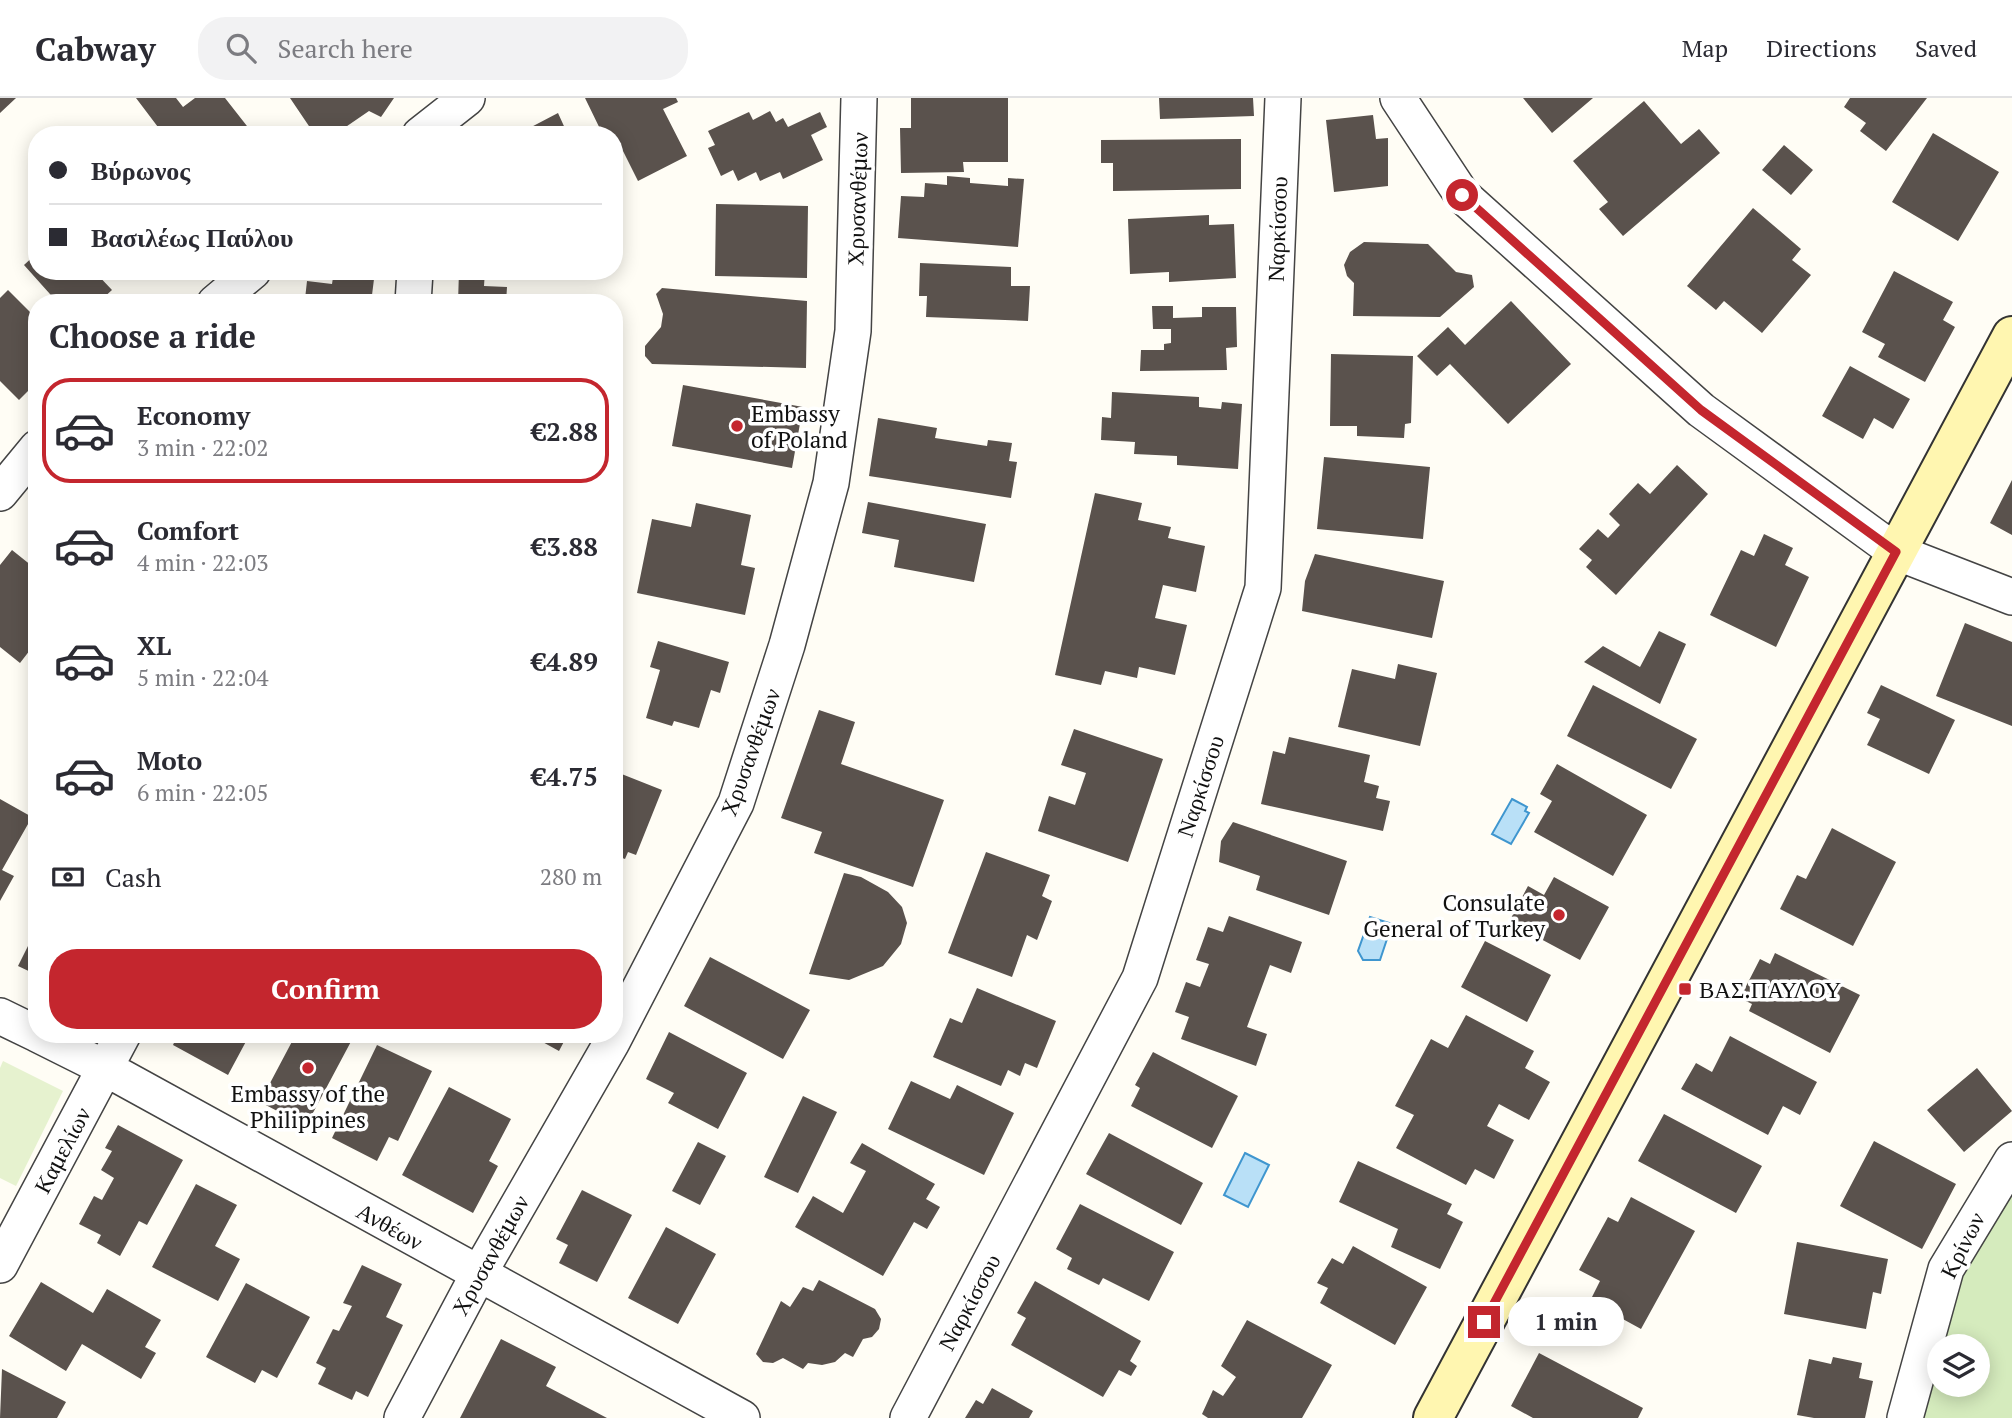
<!DOCTYPE html>
<html lang="en">
<head>
<meta charset="utf-8">
<style>
	:root { --surface:#fff; --page:#f2f2f3; --text:#2b2b33; --muted:#7c7c81; --line:#e1e1e2; --accent:#c4262e }
	body { margin:0; font-family:"PT Serif",serif; background:var(--page); color:var(--text); height:100vh; display:flex; flex-direction:column; font-size:26px; white-space:nowrap }
	* { box-sizing:border-box; margin:0 }
	p { font-size:23px; color:var(--muted) }
	.icon { flex:none; width:38px; height:38px; fill:none; stroke:currentColor; stroke-width:2; stroke-linecap:round; stroke-linejoin:round }
	.map { position:relative; flex:1; overflow:hidden }
	.details { position:absolute; left:28px; top:196px; width:595px; height:749px; display:flex; flex-direction:column; background:var(--surface); border-radius:28px; box-shadow:0 4px 18px #0003 }
	.details>* { flex:none }
	.hud { position:absolute; left:28px; top:28px; width:595px; height:154px; border-radius:28px; box-shadow:0 4px 18px #0003; display:grid; align-content:center; height:154px; padding:0 21px; background:var(--surface) }
	.buttons { position:absolute; left:1927px; top:1236px; display:grid; gap:14px }
	.buttons a { display:grid; place-items:center; width:63px; height:63px; border-radius:50%; background:var(--surface); box-shadow:0 4px 18px #0003; font-size:35px }
	.end { position:absolute; width:32px; height:32px; margin:-16px; border:9px solid #c4262e; background:#fff; box-shadow:0 0 0 4px #fff }
	.from { border-radius:50% }
	.bubble { position:absolute; height:49px; border-radius:24px; background:var(--surface); box-shadow:0 4px 18px #0003; font-size:23px; font-weight:800; line-height:49px; text-align:center }
	.hud b { display:flex; align-items:center; gap:24px; height:66px; font-size:26px }
	.hud b+b { border-top:2px solid var(--line) }
	.hud i { width:18px; height:18px; background:var(--text) }
	ul { padding:0; list-style:none }
	li { display:flex; align-items:center; gap:21px; height:105px; margin:0 14px 10px; padding:0 7px; border:4px solid transparent; border-radius:28px }
	li div { flex:1 }
	li b { display:block; font-size:26px }
	li em { font-style:normal; font-weight:800 }
	li.current { border-color:var(--accent) }
	li>.icon { width:63px; height:63px; stroke-width:1.5 }
	h2 { padding:0 21px; font-size:32px; line-height:84px }
	.pay { display:flex; align-items:center; gap:18px; height:77px; padding:0 21px; font-size:26px }
	.pay p { margin-inline-start:auto }
	.button { display:flex; gap:14px; margin-top:auto; padding:14px 21px }
	.button a { flex:1; height:80px; border-radius:28px; background:var(--accent); color:#fff; font-size:28px; font-weight:800; line-height:80px; text-align:center }
	header { display:flex; align-items:center; gap:42px; box-sizing:border-box; height:98px; padding:0 35px; background:var(--surface); border-bottom:2px solid var(--line) }
	header strong { font-size:33px }
	nav { display:flex; gap:38px; margin-inline-start:auto; font-size:24px }
	.search { width:490px; height:63px; background:var(--page); display:flex; align-items:center; gap:18px; box-sizing:border-box; padding:0 24px; border-radius:28px; color:var(--muted); font-size:26px }
	.map>svg:first-child { display:block }
</style>
</head>
<body>
<header>
<strong>Cabway</strong>
<div class="search"><svg class="icon" aria-label="search" viewBox="0 0 24 24"><circle cx="10" cy="10" r="6"/><path d="M15 15l6 6"/></svg>Search here</div>
<nav><a>Map</a><a>Directions</a><a>Saved</a></nav>
</header>
<div class="map">
<svg width="2012" height="1320" viewBox="0 0 2012 1320">
	<rect width="100%" height="100%" fill="#fffdf5"/>
	<path fill="#d5ebbd" d="M2012,1081V1320H1924L1939,1257V1286H1978V1248H1941L1955,1190Z"/>
	<path fill="#e6f2cf" d="M3,963L63,993L16,1088L0,1080V970Z"/>
	<path fill="#b9e0f7" stroke="#3f96cf" stroke-width="2" d="M1512,701L1527,709L1525,713L1529,715L1511,746L1492,736Z
		M1370,819L1392,826L1380,862H1363L1358,853Z
		M1245,1055L1269,1067L1248,1109L1224,1097Z"/>
	<path fill="#5a524d" d="M0,0H16L0,15Z
		M136,0H176L183,9L195,0H225L254,37H164Z
		M290,0H394L381,19L369,13L334,37H315Z
		M585,0H676L678,4L663,11L687,58L638,83L618,43L614,45V37H603Z
		M911,0H1008V64H963L964,74L901,75L900,30H911Z
		M1159,0H1253L1254,18L1160,21Z
		M1523,0H1593L1552,35Z
		M1850,0H1927L1886,53L1860,33L1866,25L1844,9Z
		M1644,3L1681,46L1699,31L1720,55L1623,138L1599,111L1608,104L1573,63Z
		M770,13L776,24L783,20L788,29L820,14L827,29L811,37L823,62L783,81L780,74L760,83L756,74L738,83L733,72L721,78L708,50L715,47L708,33L749,14L753,22Z
		M558,15L568,37H516Z
		M1373,17L1376,41L1388,40V88L1334,94L1326,22Z
		M1933,35L1999,74L1958,143L1892,104Z
		M1241,41V91L1113,93V65H1101V42Z
		M1784,47L1813,72L1791,97L1762,72Z
		M947,78L970,80V85L1008,88V80L1024,81L1018,149L898,140L901,98L924,99L925,85L947,87Z
		M716,106L808,108L807,180L715,178Z
		M1753,110L1801,151L1792,162L1811,177L1762,235L1724,203L1716,212L1687,188Z
		M1209,117V127L1234,126L1236,180L1169,184V174L1130,176L1128,121Z
		M1364,144L1428,146L1456,174L1472,177L1474,189L1440,219L1353,218L1354,185L1347,178L1344,167L1350,154Z
		M37,155V173H94L112,192L101,202L104,205H58L24,167Z
		M920,165L1011,169V188H1030L1028,223L926,219L927,198H919Z
		M334,173H375L371,205H283L284,198L305,201L307,183L332,186Z
		M459,173H485L484,188L507,189L506,205H458Z
		M1894,173L1953,204L1943,222L1955,229L1925,284L1878,259L1885,246L1862,234Z
		M662,190L807,203L806,270L652,266L645,258V248L661,229L663,216L656,196Z
		M8,192L37,221V284L19,302L0,283V200Z
		M1511,203L1571,266L1508,326L1450,266L1437,278L1417,258L1448,229L1465,247Z
		M1152,208H1173V220L1202,219V209H1236L1237,249L1226,250L1227,272L1140,273L1141,252H1164V246L1171,245V231H1153Z
		M1331,256L1413,258L1411,325L1405,326L1404,340L1357,338V328H1330Z
		M1850,268L1910,301L1893,331L1874,320L1863,341L1822,318Z
		M683,287L803,309L792,370L672,348Z
		M1112,294L1199,299V309L1221,311L1222,304L1242,306L1238,371L1177,367V358L1134,356L1135,344L1101,342L1102,319L1111,320Z
		M878,320L937,330L935,340L987,348L988,342L1012,345L1009,363L1017,364L1011,400L869,378Z
		M1324,359L1430,369L1423,441L1317,431Z
		M1677,367L1708,396L1616,497L1586,469L1592,462L1579,451L1598,431L1608,440L1620,427L1609,416L1638,385L1650,396Z
		M2012,382V437L1990,425Z
		M1095,395L1142,405L1138,422L1171,429L1168,440L1205,448L1196,494L1163,487L1155,520L1187,527L1175,577L1139,569L1137,580L1105,573L1101,587L1055,577Z
		M868,404L986,426L974,484L894,469L899,442L862,435Z
		M696,405L751,417L741,467L755,470L745,517L637,495L652,421L691,429Z
		M1764,436L1793,450L1785,467L1809,479L1776,549L1710,517L1741,452L1754,458Z
		M12,452L37,472V543L20,565L0,549V467Z
		M1315,456L1444,483L1432,540L1302,513L1305,483Z
		M1965,525L2012,544V628L1936,598Z
		M1659,533L1686,546L1660,606L1584,564L1603,548L1640,569Z
		M658,543L729,564L720,595L711,592L699,630L674,623L672,628L646,620L660,572L650,569Z
		M1398,566L1437,575L1420,648L1338,629L1352,571L1395,581Z
		M1593,587L1697,641L1671,691L1567,638Z
		M1881,587L1955,622L1929,676L1867,647L1880,621L1867,615Z
		M819,612L855,624L841,666L944,702L913,789L814,755L822,734L781,720Z
		M1074,631L1163,661L1128,764L1038,733L1049,698L1075,707L1086,675L1061,667Z
		M1289,639L1370,657L1364,684L1379,688L1376,700L1390,703L1383,733L1261,706L1273,653L1285,656Z
		M1557,666L1647,717L1613,778L1534,734L1552,703L1540,696Z
		M614,673L662,692L636,757L628,754L625,761L614,757Z
		M0,701L32,719L2,772L14,778L0,803Z
		M1233,724L1347,763L1329,817L1256,792L1260,778L1219,764L1221,743Z
		M1832,730L1896,764L1853,848L1780,811L1797,777L1806,781Z
		M986,754L1050,777L1042,798L1052,803L1037,842L1027,837L1012,879L948,855Z
		M844,775L861,779L888,794L902,809L907,825L901,846L883,868L849,882L809,876Z
		M1554,779L1609,809L1580,862L1509,824L1528,788L1544,797Z
		M1229,818L1302,844L1291,875L1270,867L1247,929L1267,936L1256,968L1181,941L1189,919L1175,914L1186,884L1200,889L1209,866L1196,862L1208,829L1223,834Z
		M32,840L37,843V877L18,868Z
		M1485,843L1551,877L1527,924L1461,889Z
		M1775,855L1860,897L1830,955L1749,913L1752,906L1740,900L1760,861L1770,866Z
		M710,859L810,912L783,961L684,908Z
		M977,890L1056,923L1037,970L1025,965L1020,978L1008,972L1001,988L933,959L950,920L962,925Z
		M1466,917L1534,953L1525,970L1550,984L1529,1022L1499,1006L1487,1028L1514,1042L1494,1081L1475,1071L1466,1087L1396,1050L1414,1017L1395,1008L1431,941L1448,950Z
		M669,934L747,975L718,1031L668,1005L674,995L646,981Z
		M178,936H250L228,977L173,947Z
		M296,936H355L306,1028L260,1004Z
		M528,936H568L559,953Z
		M1730,938L1817,984L1800,1017L1783,1008L1768,1037L1681,991L1696,965L1712,974Z
		M377,947L432,973L398,1043L389,1039L377,1063L332,1040Z
		M1153,954L1238,998L1212,1050L1131,1008L1140,990L1135,987Z
		M1977,970L2012,1013L1964,1054L1927,1012Z
		M911,983L950,1001L957,987L1014,1015L984,1077L888,1031Z
		M449,989L511,1021L489,1063L498,1068L473,1115L402,1077Z
		M803,998L837,1014L798,1095L764,1079Z
		M1664,1016L1762,1068L1736,1115L1638,1063Z
		M118,1027L183,1062L147,1127L139,1123L120,1158L97,1145L101,1137L79,1126L94,1098L102,1102L114,1080L101,1072L112,1053L105,1050Z
		M1109,1035L1203,1085L1181,1127L1086,1076Z
		M1874,1043L1956,1086L1922,1151L1840,1108Z
		M698,1044L726,1058L700,1107L672,1093Z
		M862,1045L935,1086L926,1101L940,1109L927,1131L914,1124L883,1178L795,1129L813,1098L843,1115L866,1073L850,1065Z
		M1358,1063L1452,1106L1447,1116L1463,1124L1440,1171L1391,1149L1398,1131L1339,1104Z
		M196,1086L237,1107L215,1148L240,1161L218,1203L152,1169Z
		M582,1092L632,1117L597,1184L559,1165L568,1147L556,1141Z
		M1631,1099L1695,1133L1641,1231L1590,1203L1600,1183L1579,1172L1608,1119L1618,1124Z
		M1080,1106L1174,1154L1149,1203L1103,1180L1099,1187L1067,1171L1072,1160L1056,1151Z
		M666,1129L716,1156L678,1226L628,1200Z
		M1797,1144L1888,1161L1881,1196L1873,1194L1866,1231L1784,1216Z
		M1353,1148L1427,1189L1395,1247L1320,1205L1328,1190L1317,1185L1332,1160L1343,1166Z
		M362,1167L402,1186L386,1219L403,1227L368,1299L356,1293L352,1302L318,1286L326,1270L316,1265L333,1231L339,1233L352,1208L343,1205Z
		M819,1182L875,1211L881,1221L879,1231L872,1239L863,1241L853,1259L845,1255L835,1264L822,1267L808,1265L803,1271L783,1260L773,1265L763,1264L756,1256L781,1203L790,1209L803,1189L813,1193Z
		M1035,1183L1141,1243L1130,1263L1137,1268L1131,1278L1119,1272L1103,1299L1011,1247L1026,1220L1017,1215Z
		M41,1184L93,1215L107,1191L161,1222L145,1249L156,1255L141,1281L82,1246L66,1273L9,1238Z
		M246,1185L310,1219L277,1280L262,1272L255,1285L206,1259Z
		M1247,1222L1332,1267L1302,1320H1208L1202,1316L1213,1292L1223,1298L1236,1279L1221,1268Z
		M501,1241L556,1269L546,1288L607,1320H460Z
		M1539,1255L1643,1310L1638,1320H1533L1511,1308Z
		M1833,1259L1862,1265L1859,1280L1873,1283L1865,1320H1814L1797,1317L1809,1261L1831,1266Z
		M2,1271L66,1304L57,1320H0Z
		M992,1290L1033,1313L1029,1320H965L976,1302L983,1306Z"/>
	<g fill="none" stroke-linecap="round" stroke-linejoin="round">
		<defs>
			<path id="street" d="M1398,0L1462,97L1701,312L1896,454L2012,499
				M420,37L467,0
				M215,205L253,173
				M413,205L415,173
				M0,395L37,350
				M0,918L37,936
				M37,936L105,970L742,1320
				M0,1167L123,936
				M402,1320L478,1177L612,944L736,705L787,547L831,385L853,233L859,0
				M908,1320L1140,880L1263,490L1283,0
				M1905,1320L1946,1171L2012,1062"/>
			<path id="secondary" d="M1433,1320L2012,238"/>
		</defs>
		<use href="#street" stroke="#444" stroke-width="38"/>
		<use href="#secondary" stroke="#333" stroke-width="42"/>
		<use href="#street" stroke="#fff" stroke-width="35"/>
		<use href="#secondary" stroke="#fff6b0" stroke-width="38"/>
	</g>
	<g fill="none" stroke-linecap="round" stroke-linejoin="round">
		<path stroke="#c4262e" stroke-width="9" d="M1462,97L1701,312L1896,454L1484,1224"/>
	</g>
	<g fill="#c4262e" stroke="#fff" stroke-width="2.5">
		<circle cx="737" cy="328" r="7"/>
		<circle cx="1559" cy="817" r="7"/>
		<rect x="1678" y="884" width="14" height="14" rx="3.5"/>
		<circle cx="308" cy="970" r="7"/>
	</g>
	<g text-anchor="middle" dominant-baseline="central" stroke-width="7" stroke-linejoin="round" paint-order="stroke">
		<g font-size="23" fill="#111" stroke="#fff">
			<text transform="translate(857 101) rotate(-88)">Χρυσανθέμων</text>
			<text transform="translate(1277 131) rotate(-88)">Ναρκίσσου</text>
			<text transform="translate(750 654) rotate(-70)">Χρυσανθέμων</text>
			<text transform="translate(1200 688) rotate(-72)">Ναρκίσσου</text>
			<text transform="translate(62 1052) rotate(-62)">Καμελίων</text>
			<text transform="translate(390 1128) rotate(29)">Ανθέων</text>
			<text transform="translate(1962 1147) rotate(-63)">Κρίνων</text>
			<text transform="translate(490 1157) rotate(-61)">Χρυσανθέμων</text>
			<text transform="translate(969 1204) rotate(-62)">Ναρκίσσου</text>
		</g>
		<g font-size="23" fill="#111" stroke="#fff" text-anchor="start">
			<text x="751" y="315">Embassy<tspan x="751" dy="26">of Poland</tspan></text>
			<text x="1545" y="804" text-anchor="end">Consulate<tspan x="1545" dy="26">General of Turkey</tspan></text>
			<text x="1699" y="891">ΒΑΣ.ΠΑΥΛΟΥ</text>
			<text x="308" y="995" text-anchor="middle">Embassy of the<tspan x="308" dy="26">Philippines</tspan></text>
		</g>
	</g>
</svg>
<div class="buttons">
<a><svg class="icon" aria-label="layers" viewBox="0 0 24 24"><path d="M12 4l9 5-9 5-9-5zM3 14l9 5 9-5"/></svg></a>
</div>
<i class="end from" style="left:1462px;top:97px"></i>
<i class="end" style="left:1484px;top:1224px"></i>
<div class="bubble" style="left:1508px;top:1199px;width:116px">1 min</div>
<div class="hud">
<b><i class="from"></i>Βύρωνος</b>
<b><i></i>Βασιλέως Παύλου</b>
</div>
<section class="details">
<h2>Choose a ride</h2>
<ul>
<li class="current"><svg class="icon" aria-label="car" viewBox="0 0 24 24"><path d="M5 17H2v-5l4-1 3-4h7l3 4 3 1v5h-3M9 17h6M6 11h13"/><circle cx="7" cy="17" r="2"/><circle cx="17" cy="17" r="2"/></svg><div><b>Economy</b><p>3 min · 22:02</p></div><em>€2.88</em></li>
<li><svg class="icon" aria-label="car" viewBox="0 0 24 24"><path d="M5 17H2v-5l4-1 3-4h7l3 4 3 1v5h-3M9 17h6M6 11h13"/><circle cx="7" cy="17" r="2"/><circle cx="17" cy="17" r="2"/></svg><div><b>Comfort</b><p>4 min · 22:03</p></div><em>€3.88</em></li>
<li><svg class="icon" aria-label="car" viewBox="0 0 24 24"><path d="M5 17H2v-5l4-1 3-4h7l3 4 3 1v5h-3M9 17h6M6 11h13"/><circle cx="7" cy="17" r="2"/><circle cx="17" cy="17" r="2"/></svg><div><b>XL</b><p>5 min · 22:04</p></div><em>€4.89</em></li>
<li><svg class="icon" aria-label="car" viewBox="0 0 24 24"><path d="M5 17H2v-5l4-1 3-4h7l3 4 3 1v5h-3M9 17h6M6 11h13"/><circle cx="7" cy="17" r="2"/><circle cx="17" cy="17" r="2"/></svg><div><b>Moto</b><p>6 min · 22:05</p></div><em>€4.75</em></li>
</ul>
<div class="pay"><svg class="icon" aria-label="cash" viewBox="0 0 24 24"><path d="M3 7h18v10H3z"/><circle cx="12" cy="12" r="2"/></svg>Cash<p>280 m</p></div>
<div class="button"><a>Confirm</a></div>
</section>
</div>
</body>
</html>
